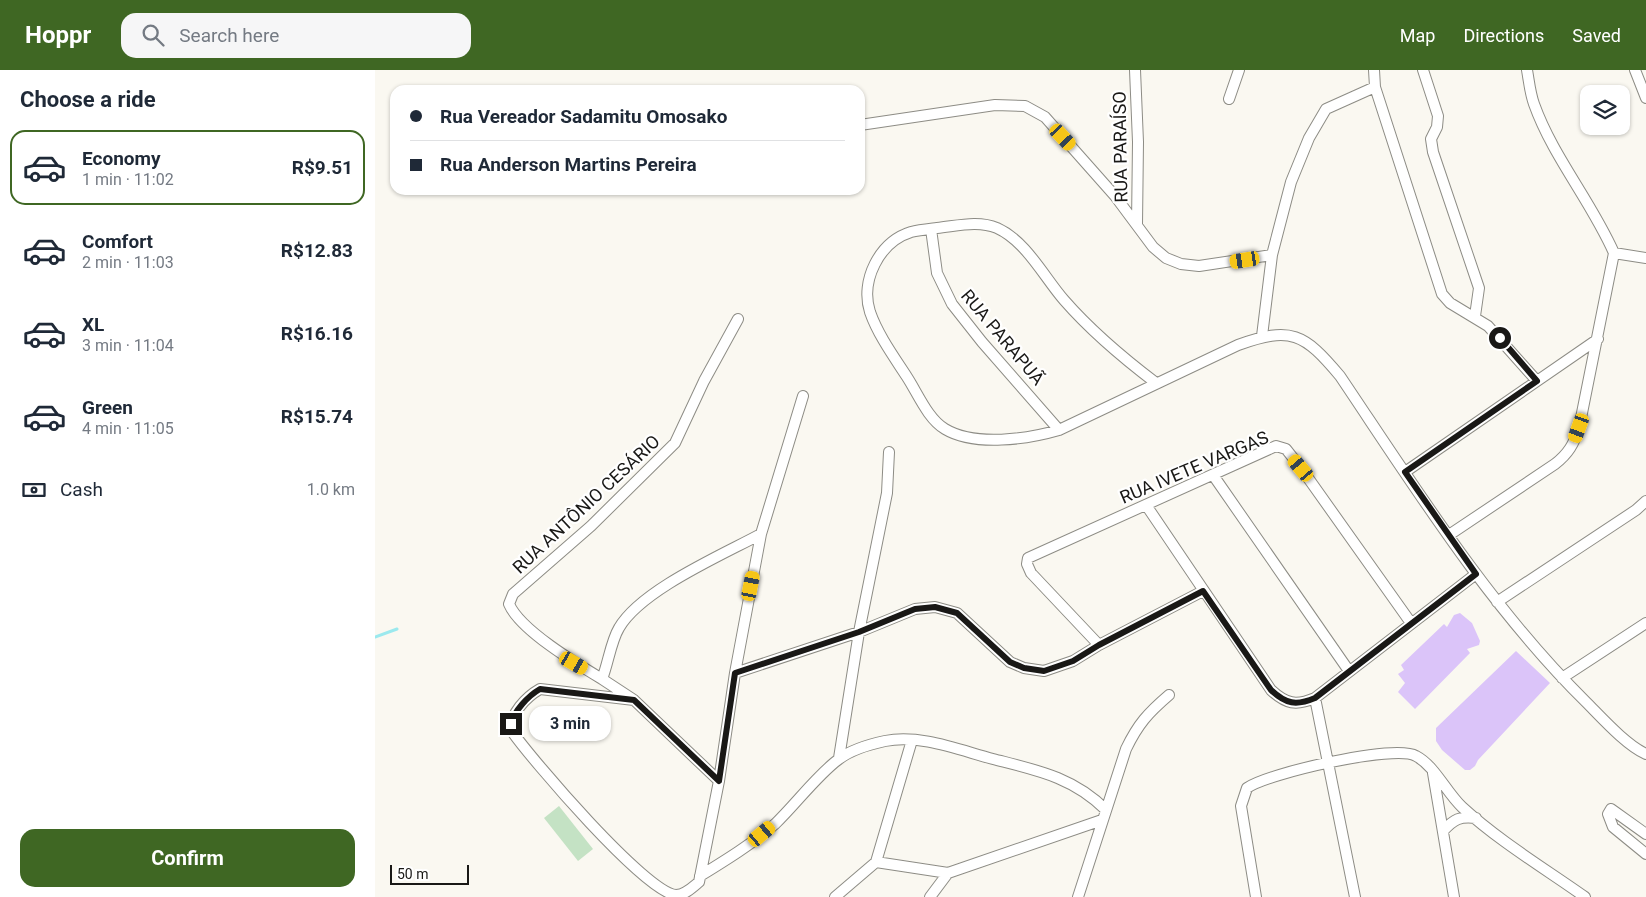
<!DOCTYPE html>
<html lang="en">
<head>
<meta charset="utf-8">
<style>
	:root { --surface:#fff; --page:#f6f6f7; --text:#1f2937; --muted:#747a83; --line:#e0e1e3; --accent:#3f6723 }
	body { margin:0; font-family:Roboto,sans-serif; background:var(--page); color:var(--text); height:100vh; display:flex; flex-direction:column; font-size:19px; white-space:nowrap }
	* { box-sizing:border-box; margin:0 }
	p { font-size:16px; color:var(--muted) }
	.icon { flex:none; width:28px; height:28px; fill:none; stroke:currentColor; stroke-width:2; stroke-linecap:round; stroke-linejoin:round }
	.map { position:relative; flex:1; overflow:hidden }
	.panel { display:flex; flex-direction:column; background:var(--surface); width:375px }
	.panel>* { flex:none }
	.banner { position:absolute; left:15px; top:15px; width:475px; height:110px; border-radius:15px; box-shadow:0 1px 4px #0004; display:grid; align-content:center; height:110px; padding:0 20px; background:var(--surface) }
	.fabs { position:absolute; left:1205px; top:15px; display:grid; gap:10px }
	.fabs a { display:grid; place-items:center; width:50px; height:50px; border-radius:10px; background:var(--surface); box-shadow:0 1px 4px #0004; font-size:25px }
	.scale { position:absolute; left:15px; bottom:12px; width:79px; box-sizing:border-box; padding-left:5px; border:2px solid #191816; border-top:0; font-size:14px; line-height:18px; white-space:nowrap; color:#191816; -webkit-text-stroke:4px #fff; paint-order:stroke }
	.end { position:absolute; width:22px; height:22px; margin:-11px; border:6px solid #191816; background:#fff; box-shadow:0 0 0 2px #fff }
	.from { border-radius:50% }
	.bubble { position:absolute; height:35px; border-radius:15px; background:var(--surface); box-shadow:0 1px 4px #0004; font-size:16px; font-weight:700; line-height:35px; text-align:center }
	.car { position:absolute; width:15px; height:30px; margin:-15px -8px; border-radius:6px; box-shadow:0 0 4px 1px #0007; background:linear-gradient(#f5c518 24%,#345 0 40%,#f5c518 0 76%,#345 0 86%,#f5c518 0) }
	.banner b { display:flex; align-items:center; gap:18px; height:48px; font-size:19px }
	.banner b+b { border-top:1px solid var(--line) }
	.banner i { width:12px; height:12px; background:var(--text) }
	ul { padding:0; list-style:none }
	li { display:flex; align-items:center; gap:15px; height:75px; margin:0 10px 8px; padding:0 10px; border:2px solid transparent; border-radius:15px }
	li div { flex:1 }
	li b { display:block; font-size:19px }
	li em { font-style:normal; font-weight:700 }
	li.active { border-color:var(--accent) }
	li>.icon { width:45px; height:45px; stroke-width:1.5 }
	h2 { padding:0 20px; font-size:22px; line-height:60px }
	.pay { display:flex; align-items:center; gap:12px; height:55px; padding:0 20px; font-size:19px }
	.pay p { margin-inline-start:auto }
	.action { display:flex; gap:10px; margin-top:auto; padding:10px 20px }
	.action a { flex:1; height:58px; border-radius:15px; background:var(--accent); color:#fff; font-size:20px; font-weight:700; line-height:58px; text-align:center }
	header { display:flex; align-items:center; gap:30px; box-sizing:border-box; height:70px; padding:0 25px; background:var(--accent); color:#fff }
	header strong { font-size:24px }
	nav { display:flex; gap:28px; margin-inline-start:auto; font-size:18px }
	.search { width:350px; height:45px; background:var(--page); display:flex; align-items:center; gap:12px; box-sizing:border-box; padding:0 18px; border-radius:15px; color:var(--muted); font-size:19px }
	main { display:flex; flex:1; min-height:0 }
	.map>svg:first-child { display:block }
</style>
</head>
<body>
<header>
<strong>Hoppr</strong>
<div class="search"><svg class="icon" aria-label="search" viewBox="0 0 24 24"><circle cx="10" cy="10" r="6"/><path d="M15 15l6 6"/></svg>Search here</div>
<nav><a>Map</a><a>Directions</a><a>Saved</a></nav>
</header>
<main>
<section class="panel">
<h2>Choose a ride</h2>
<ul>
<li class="active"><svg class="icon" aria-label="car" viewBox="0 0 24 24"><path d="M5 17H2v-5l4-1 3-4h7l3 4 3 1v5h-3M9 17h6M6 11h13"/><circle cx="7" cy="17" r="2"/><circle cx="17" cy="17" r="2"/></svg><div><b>Economy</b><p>1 min · 11:02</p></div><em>R$9.51</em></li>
<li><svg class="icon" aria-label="car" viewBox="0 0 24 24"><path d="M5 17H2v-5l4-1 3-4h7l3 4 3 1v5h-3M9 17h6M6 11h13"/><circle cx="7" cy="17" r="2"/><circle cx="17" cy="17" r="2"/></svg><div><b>Comfort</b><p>2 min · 11:03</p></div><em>R$12.83</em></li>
<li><svg class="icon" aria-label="car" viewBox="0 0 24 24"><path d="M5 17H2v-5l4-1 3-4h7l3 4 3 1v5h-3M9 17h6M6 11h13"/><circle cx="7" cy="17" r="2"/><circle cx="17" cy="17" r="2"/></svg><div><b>XL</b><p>3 min · 11:04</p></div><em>R$16.16</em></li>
<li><svg class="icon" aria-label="car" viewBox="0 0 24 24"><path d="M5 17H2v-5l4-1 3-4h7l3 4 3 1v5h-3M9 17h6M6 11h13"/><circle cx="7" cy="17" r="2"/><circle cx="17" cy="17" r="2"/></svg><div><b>Green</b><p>4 min · 11:05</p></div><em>R$15.74</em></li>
</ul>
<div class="pay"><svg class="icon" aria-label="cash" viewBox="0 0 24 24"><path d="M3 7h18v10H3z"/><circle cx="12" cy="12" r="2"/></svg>Cash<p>1.0 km</p></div>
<div class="action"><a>Confirm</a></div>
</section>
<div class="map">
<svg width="1271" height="827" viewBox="0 0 1271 827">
	<rect width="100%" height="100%" fill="#faf8f1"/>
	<path fill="#c4e2c4" d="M184,736L218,779L203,791L169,748Z"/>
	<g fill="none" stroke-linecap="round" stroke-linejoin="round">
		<path stroke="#9be9ee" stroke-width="3" d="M0,567L22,559"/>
	</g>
	<path fill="#dbc4f9" d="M1085,543L1097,553L1105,571L1104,575L1092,579L1095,583L1040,639L1023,622L1030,613L1023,604L1029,600L1026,595L1069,554L1072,557L1079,545Z
		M1141,581L1175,613L1103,690L1100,696L1095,700H1090L1067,680L1061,671V658Z"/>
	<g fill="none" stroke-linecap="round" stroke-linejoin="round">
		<defs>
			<path id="minor" d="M760,0L763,72L762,154
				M999,0L1000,17L1067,224L1075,233L1113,256L1162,311
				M1048,0L1063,46L1062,57L1056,69L1058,82L1104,218L1100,246
				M1152,0C1154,11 1155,23 1159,34C1178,87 1216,131 1239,183
				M1260,0L1271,28
				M854,29L864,0
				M485,55L620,35L650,36L670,47L740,126L778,177L791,188L806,194L824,196L897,185
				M556,159L562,203L577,234L607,272L684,360
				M1239,183L1271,188
				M887,266L897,185L916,112L934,68L951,39L1000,17
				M781,313C748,288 716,261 689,230C669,207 651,171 622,158C603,150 582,156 562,158C554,159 544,160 536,162C504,172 485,211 495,242C503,265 519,287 532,307C543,324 553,349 570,359C600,377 653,369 684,360L863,275C916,256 929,263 965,306C1041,419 1114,536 1211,632C1227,648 1251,675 1271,684
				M1030,402L1223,269
				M838,405L974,601
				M771,435L896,620C911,634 921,636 940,628L1101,504
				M1074,465L1180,394C1193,384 1199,374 1204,358L1239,183
				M1122,532L1261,440L1271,431
				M724,575L656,503L652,494L653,488L901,376L911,379L926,398L1036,553
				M360,603L484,562L540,539L560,537L582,543L635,592L649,598L669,601L698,591L724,575L828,521
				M1187,608L1271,553
				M227,609C202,594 145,560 134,534L138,524L216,456L300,373L329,311L363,249
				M940,628L980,827
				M259,630L165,619C151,627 135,644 136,660C156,689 271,823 301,825C310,825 318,817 324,812L344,711L360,603L386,464L428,326
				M464,688L484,562L512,423L514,382
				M1058,703L1079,827
				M344,711L259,630L227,609C233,594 236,571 244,558C266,520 347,485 386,464
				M1068,761C1079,749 1085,746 1101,748
				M1271,764L1236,739L1233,744L1238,757L1271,784
				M501,792L537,670
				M325,806C351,790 377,774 400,754C420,735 443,704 464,689C476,680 496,674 510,671C545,664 584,680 618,689C661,700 698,707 731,740
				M460,827L501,792L573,803
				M555,827L573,803L727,750
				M703,827L751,679C763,654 773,643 794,625
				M881,827L866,736L872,718C893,703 1020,674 1041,686C1060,696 1071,722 1087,737C1124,771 1169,798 1210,827"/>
		</defs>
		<use href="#minor" stroke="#8d8c85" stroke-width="12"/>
		<use href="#minor" stroke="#fff" stroke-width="10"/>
	</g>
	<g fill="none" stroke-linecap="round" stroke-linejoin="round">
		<path stroke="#191816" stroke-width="6" d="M136,654C139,641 153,626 165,619L259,630L344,711L360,603L484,562L540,539L560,537L582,543L635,592L649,598L669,601L698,591L724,575L828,521L896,620C911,634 921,636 940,628L1101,504L1030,402L1162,311L1125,268"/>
	</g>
	<g text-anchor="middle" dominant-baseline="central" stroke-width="4.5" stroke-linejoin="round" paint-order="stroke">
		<g font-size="18" fill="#191816" stroke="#fff">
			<text transform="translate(745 77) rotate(-91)">RUA PARAÍSO</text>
			<text transform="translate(628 267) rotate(50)">RUA PARAPUÃ</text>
			<text transform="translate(819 397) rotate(-23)">RUA IVETE VARGAS</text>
			<text transform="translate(211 434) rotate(-43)">RUA ANTÔNIO CESÁRIO</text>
		</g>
	</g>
</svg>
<div class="fabs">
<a><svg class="icon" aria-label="layers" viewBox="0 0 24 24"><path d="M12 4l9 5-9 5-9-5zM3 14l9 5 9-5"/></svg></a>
</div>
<div class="scale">50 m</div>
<i class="end from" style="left:1125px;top:268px"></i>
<i class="end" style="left:136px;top:654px"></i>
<div class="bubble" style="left:154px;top:636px;width:82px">3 min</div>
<i class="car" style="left:688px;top:67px;rotate:137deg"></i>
<i class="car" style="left:870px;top:190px;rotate:261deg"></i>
<i class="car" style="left:1204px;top:358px;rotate:200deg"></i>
<i class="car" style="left:926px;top:398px;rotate:320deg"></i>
<i class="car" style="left:376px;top:516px;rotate:11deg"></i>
<i class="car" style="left:199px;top:593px;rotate:120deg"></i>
<i class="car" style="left:387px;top:764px;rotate:50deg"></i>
<div class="banner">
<b><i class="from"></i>Rua Vereador Sadamitu Omosako</b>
<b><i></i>Rua Anderson Martins Pereira</b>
</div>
</div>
</main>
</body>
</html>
